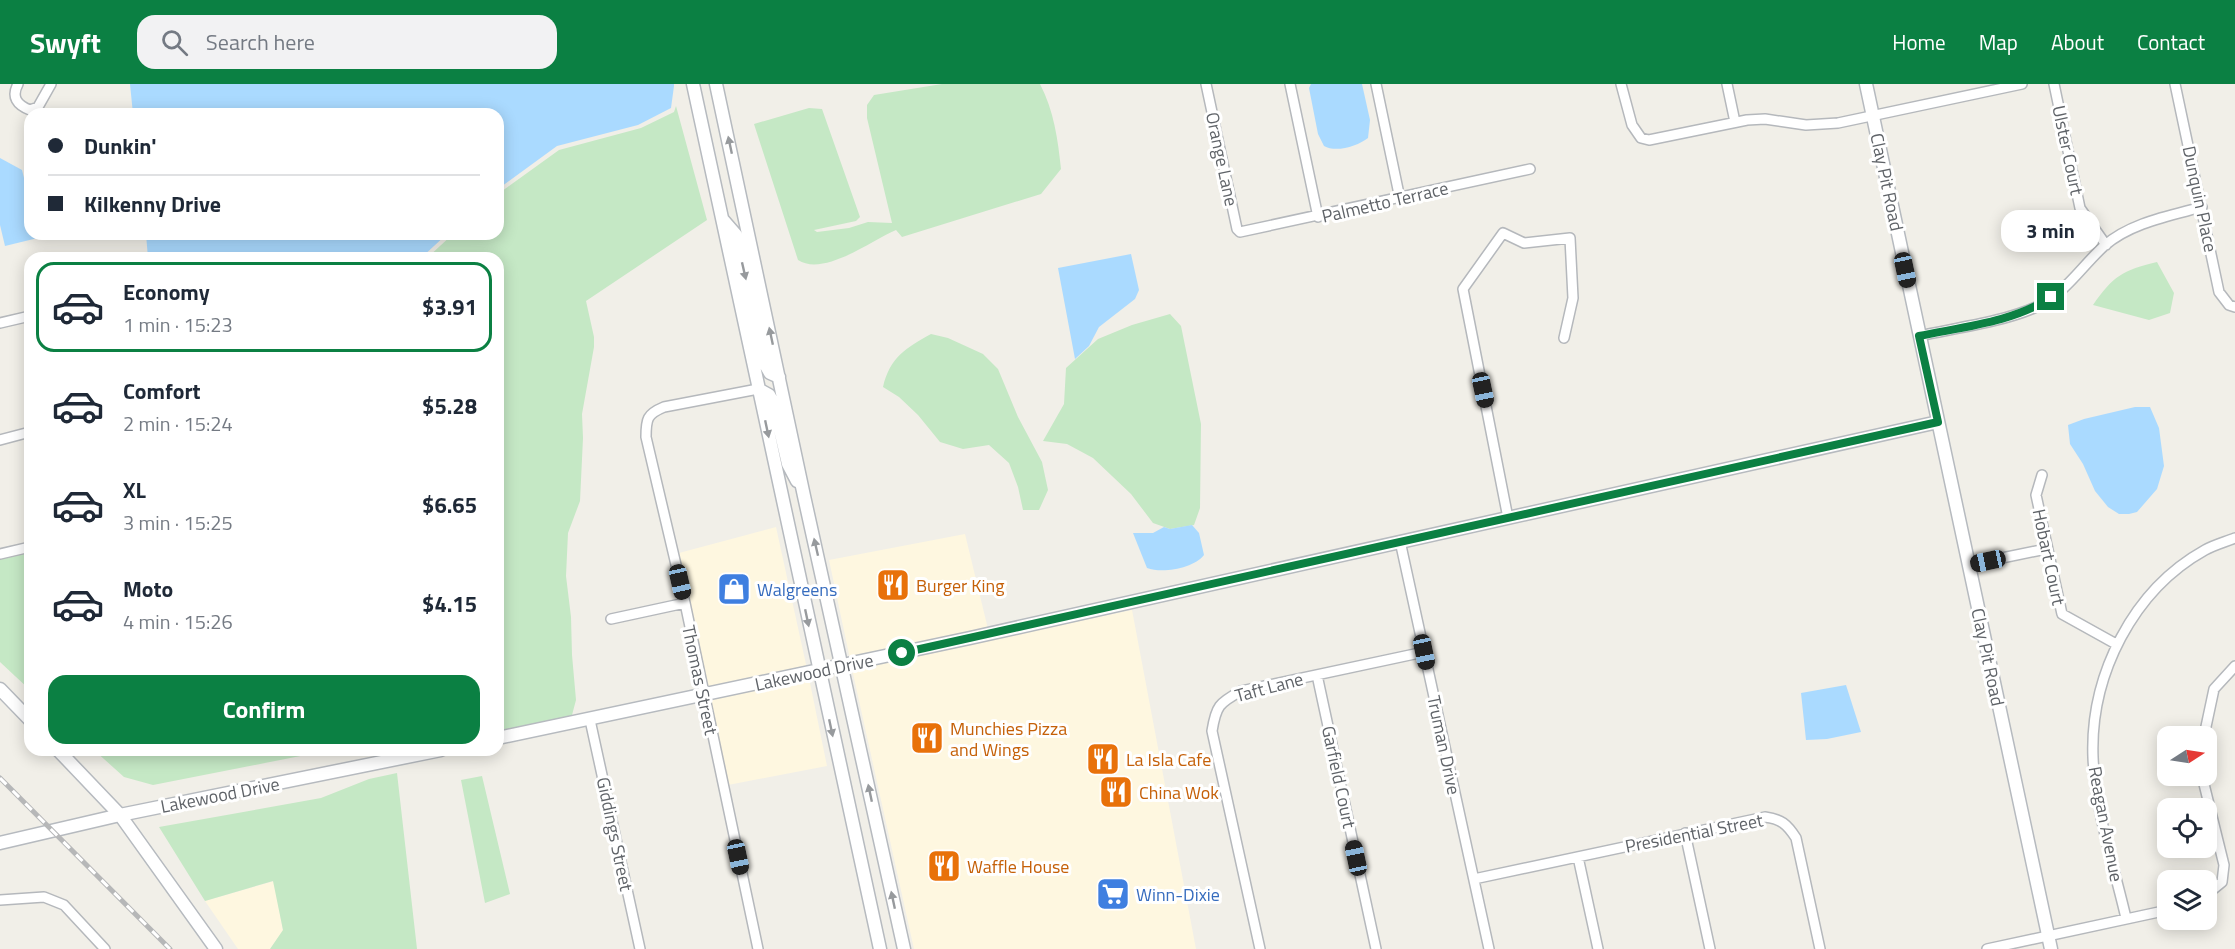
<!DOCTYPE html>
<html lang="en">
<head>
<meta charset="utf-8">
<style>
	:root { --surface:#fff; --page:#f2f2f3; --text:#1f2937; --muted:#747a83; --line:#e0e1e3; --accent:#0b8043 }
	body { margin:0; font-family:"Titillium Web",sans-serif; background:var(--page); color:var(--text); height:100vh; display:flex; flex-direction:column; font-size:22px; white-space:nowrap }
	* { box-sizing:border-box; margin:0 }
	p { font-size:20px; color:var(--muted) }
	.icon { flex:none; width:33px; height:33px; fill:none; stroke:currentColor; stroke-width:2; stroke-linecap:round; stroke-linejoin:round }
	.map { position:relative; flex:1; overflow:hidden }
	.panel { position:absolute; left:24px; top:168px; width:480px; height:504px; display:flex; flex-direction:column; background:var(--surface); border-radius:18px; box-shadow:0 3px 15px #0003 }
	.panel>* { flex:none }
	.top-card { position:absolute; left:24px; top:24px; width:480px; height:132px; border-radius:18px; box-shadow:0 3px 15px #0003; display:grid; align-content:center; height:132px; padding:0 24px; background:var(--surface) }
	.needle { width:39px; rotate:78deg }
	.tools { position:absolute; left:2157px; top:642px; display:grid; gap:12px }
	.tools a { display:grid; place-items:center; width:60px; height:60px; border-radius:12px; background:var(--surface); box-shadow:0 3px 15px #0003; font-size:30px }
	.end { position:absolute; width:27px; height:27px; margin:-14px; border:8px solid #0b8043; background:#fff; box-shadow:0 0 0 3px #fff }
	.from { border-radius:50% }
	.bubble { position:absolute; height:42px; border-radius:18px; background:var(--surface); box-shadow:0 3px 15px #0003; font-size:20px; font-weight:700; line-height:42px; text-align:center }
	.car { position:absolute; width:18px; height:36px; margin:-18px -9px; border-radius:8px; box-shadow:0 0 4px 2px #0007; background:linear-gradient(#222 24%,#8ab4d8 0 40%,#222 0 76%,#8ab4d8 0 86%,#222 0) }
	.top-card b { display:flex; align-items:center; gap:21px; height:57px; font-size:22px }
	.top-card b+b { border-top:2px solid var(--line) }
	.top-card i { width:15px; height:15px; background:var(--text) }
	ul { padding:10px 0 0; list-style:none }
	li { display:flex; align-items:center; gap:18px; height:90px; margin:0 12px 9px; padding:0 12px; border:3px solid transparent; border-radius:18px }
	li div { flex:1 }
	li b { display:block; font-size:22px }
	li em { font-style:normal; font-weight:700 }
	li.active { border-color:var(--accent) }
	li>.icon { width:54px; height:54px; stroke-width:1.5 }
	.cta { display:flex; gap:12px; margin-top:auto; padding:12px 24px }
	.cta a { flex:1; height:69px; border-radius:18px; background:var(--accent); color:#fff; font-size:24px; font-weight:700; line-height:69px; text-align:center }
	header { display:flex; align-items:center; gap:36px; box-sizing:border-box; height:84px; padding:0 30px; background:var(--accent); color:#fff }
	header strong { font-size:28px }
	nav { display:flex; gap:33px; margin-inline-start:auto; font-size:21px }
	.search { width:420px; height:54px; background:var(--page); display:flex; align-items:center; gap:15px; box-sizing:border-box; padding:0 21px; border-radius:18px; color:var(--muted); font-size:22px }
	.map>svg:first-child { display:block }
</style>
</head>
<body>
<header>
<strong>Swyft</strong>
<div class="search"><svg class="icon" aria-label="search" viewBox="0 0 24 24"><circle cx="10" cy="10" r="6"/><path d="M15 15l6 6"/></svg>Search here</div>
<nav><a>Home</a><a>Map</a><a>About</a><a>Contact</a></nav>
</header>
<div class="map">
<svg width="2235" height="865" viewBox="0 0 2235 865">
	<rect width="100%" height="100%" fill="#f1efe8"/>
	<path fill="#fef7e0" d="M776,443L807,585L708,606L679,469Z
		M965,450L988,545L850,575L829,476Z
		M1132,526L1196,865H914L852,585Z
		M809,594L827,682L728,701L710,616Z
		M274,797L283,847L270,865H238L205,817Z"/>
	<path fill="#c5e8c5" d="M942,0H1040C1054,27 1058,56 1061,85L1041,110L902,153L896,146C872,156 824,193 798,176L754,40L809,24L822,25L860,133L856,137L814,146L817,148L849,144L868,138L892,139L867,34V21L874,11Z
		M676,22L707,136L586,217L594,253V263L582,330L583,354L580,417L568,449L566,492L571,533L572,571L576,616L572,631L557,638L498,649V174H427L453,150H498V110L559,66L641,44L674,28Z
		M2157,178L2174,209L2170,229L2149,236L2093,221C2113,192 2123,186 2157,178Z
		M1170,230L1181,242L1201,340L1200,424L1194,441L1170,445L1153,439L1131,410L1093,374L1067,360L1043,357L1064,320L1066,284L1098,255L1132,241Z
		M931,250L948,254L983,270L998,285L1018,333L1042,378L1048,406L1039,426H1023L1018,403L1009,379L989,361L963,365L940,358L918,331L899,313L883,303C890,273 906,264 931,250Z
		M30,468V606L0,578V475Z
		M94,666H331L153,701L124,693Z
		M397,689L417,865H270L283,846L273,797L205,817L159,743L321,714L369,695Z
		M482,692L510,810L485,819L461,696Z"/>
	<path fill="#aadaff" d="M130,0H674V2L671,24L638,41L557,62L498,105V30H133Z
		M1311,0H1362L1370,36L1368,54C1358,62 1336,69 1324,62L1318,50L1309,4Z
		M0,74L22,86L30,118V150H54L5,162L0,141Z
		M146,150H447L421,174H148Z
		M1131,170L1139,206L1135,215L1099,243L1089,262L1075,275L1058,184Z
		M2135,323H2150L2159,344L2164,382L2157,405L2137,428L2129,430H2119L2108,423L2095,407L2083,380L2070,360L2068,341L2084,335Z
		M1192,441L1199,449L1204,471C1194,484 1163,490 1147,484L1133,449H1153L1164,443L1170,445Z
		M1846,601L1861,648L1827,655L1806,656L1801,609Z"/>
	<g fill="none" stroke-linecap="round" stroke-linejoin="round">
		<defs>
			<path id="street" d="M18,0C11,13 17,21 30,26L38,23L51,0
				M1206,0L1237,145L1240,148L1530,85
				M1290,0L1318,133
				M1376,0L1400,115
				M1621,0L1632,41L1641,54L1649,56L1747,36L1765,35L1806,41L1838,39L2022,0
				M1727,0L1735,38
				M2054,0L2080,124L2106,161
				M2175,0L2219,208L2229,221L2235,223
				M0,239L30,232
				M1919,252C1955,244 2003,238 2036,223C2065,210 2081,183 2104,162C2130,139 2169,132 2202,123
				M0,356L30,348
				M2042,391L2036,411L2062,530L2116,560
				M1508,434L1463,205L1503,149L1524,159L1570,154L1573,214L1564,254
				M1400,457L1489,865
				M0,470L30,463
				M1968,481L2046,465
				M611,535L685,519
				M1317,591L1376,865
				M590,636L640,865
				M2204,652L2214,605L2235,582
				M2202,692L2224,781L2222,798L2206,811
				M1685,749L1710,865
				M1578,773L1598,865
				M1474,795L1765,733C1781,735 1787,740 1796,754L1820,865
				M0,816L44,813L64,821L105,865
				M2126,834C2114,782 2095,726 2093,673C2090,591 2133,506 2205,466C2214,461 2225,458 2235,454
				M758,865L685,519L646,353C646,335 647,330 664,323L758,305
				M1260,865L1212,647C1216,622 1219,619 1241,607L1424,568
				M1987,865L2168,826"/>
			<path id="secondary" d="M693,0L880,865
				M716,0L804,412L904,865
				M1866,0L2051,865
				M723,136L736,151L766,282L770,289L779,293
				M758,305L769,311L774,320L788,380L797,397
				M0,605L30,636
				M498,654L970,554L1938,338
				M58,666L120,731L216,865
				M0,759L120,731L441,666"/>
		</defs>
		<use href="#street" stroke="#b5b8bc" stroke-width="12"/>
		<use href="#secondary" stroke="#b6babf" stroke-width="15"/>
		<use href="#street" stroke="#fff" stroke-width="9"/>
		<use href="#secondary" stroke="#fff" stroke-width="12"/>
		<defs>
			<path id="rail" d="M0,694L170,865"/>
		</defs>
		<use href="#rail" stroke="#b6b7b8" stroke-width="5"/>
		<use href="#rail" stroke="#fff" stroke-width="3" stroke-dasharray="9" stroke-linecap="butt"/>
	</g>
	<defs><path id="oneway-solid" d="M-6-.8H1V-3.2L6.5 0L1 3.2V.8H-6Z" transform="scale(1.5)"/></defs>
	<g fill="#979a9d">
		<use href="#oneway-solid" transform="translate(730 61) rotate(-102)"/>
		<use href="#oneway-solid" transform="translate(744 187) rotate(77)"/>
		<use href="#oneway-solid" transform="translate(771 252) rotate(-102)"/>
		<use href="#oneway-solid" transform="translate(767 345) rotate(78)"/>
		<use href="#oneway-solid" transform="translate(816 463) rotate(-103)"/>
		<use href="#oneway-solid" transform="translate(807 534) rotate(78)"/>
		<use href="#oneway-solid" transform="translate(831 644) rotate(78)"/>
		<use href="#oneway-solid" transform="translate(870 709) rotate(-102)"/>
		<use href="#oneway-solid" transform="translate(893 816) rotate(-102)"/>
	</g>
	<g fill="none" stroke-linecap="round" stroke-linejoin="round">
		<path stroke="#0b8043" stroke-width="8" d="M902,569L1938,338L1919,252C1962,243 2015,238 2051,213"/>
	</g>
	<defs>
		<symbol id="restaurant-square" viewBox="-11 -11 22 22"><rect x="-9" y="-9" width="18" height="18" rx="4" fill="#e8710a" stroke="#fff"/><path d="M-5-6h1v4h1v-4h1v4h1v-4h1v5L-1.5 .5V6h-2V.5L-5-1ZM5-6V6H3V1.5H1.5Q1.5-4 5-6Z" fill="#fff"/></symbol>
		<symbol id="shop-square" viewBox="-11 -11 22 22"><rect x="-9" y="-9" width="18" height="18" rx="4" fill="#3f7fe0" stroke="#fff"/><path d="M-5-2.5h2.3a2.7 3.5 0 0 1 5.4 0H5L5.5 6h-11ZM-1.5-2.5h3a1.5 2.3 0 0 0-3 0Z" fill="#fff"/></symbol>
		<symbol id="supermarket-square" viewBox="-11 -11 22 22"><rect x="-9" y="-9" width="18" height="18" rx="4" fill="#3f7fe0" stroke="#fff"/><path d="M-6-5.5h2.5l.6 2H6L4.5 2H-2.5L-4.4-4H-6ZM-1.5 3.2a1.3 1.3 0 1 0 .1 0ZM3 3.2a1.3 1.3 0 1 0 .1 0Z" fill="#fff"/></symbol>
	</defs>
	<g fill-rule="evenodd">
		<use href="#restaurant-square" x="874" y="482" width="38" height="38"/>
		<use href="#shop-square" x="715" y="486" width="38" height="38"/>
		<use href="#restaurant-square" x="908" y="635" width="38" height="38"/>
		<use href="#restaurant-square" x="1084" y="656" width="38" height="38"/>
		<use href="#restaurant-square" x="1097" y="689" width="38" height="38"/>
		<use href="#restaurant-square" x="925" y="763" width="38" height="38"/>
		<use href="#supermarket-square" x="1094" y="791" width="38" height="38"/>
	</g>
	<g text-anchor="middle" dominant-baseline="central" stroke-width="6" stroke-linejoin="round" paint-order="stroke">
		<g font-size="18" fill="#5f6368" stroke="#fff">
			<text transform="translate(2068 66) rotate(78)">Ulster Court</text>
			<text transform="translate(1222 75) rotate(78)">Orange Lane</text>
			<text transform="translate(1887 98) rotate(78)">Clay Pit Road</text>
			<text transform="translate(2200 115) rotate(78)">Dunquin Place</text>
			<text transform="translate(1385 118) rotate(-13)">Palmetto Terrace</text>
			<text transform="translate(2049 473) rotate(78)">Hobart Court</text>
			<text transform="translate(1988 573) rotate(78)">Clay Pit Road</text>
			<text transform="translate(814 588) rotate(-12)">Lakewood Drive</text>
			<text transform="translate(700 596) rotate(78)">Thomas Street</text>
			<text transform="translate(1269 603) rotate(-15)">Taft Lane</text>
			<text transform="translate(1444 661) rotate(78)">Truman Drive</text>
			<text transform="translate(1339 693) rotate(78)">Garfield Court</text>
			<text transform="translate(220 711) rotate(-11)">Lakewood Drive</text>
			<text transform="translate(2106 740) rotate(79)">Reagan Avenue</text>
			<text transform="translate(1694 749) rotate(-11)">Presidential Street</text>
			<text transform="translate(615 750) rotate(78)">Giddings Street</text>
		</g>
		<g font-size="18" fill="#c56008" stroke="#fff" text-anchor="start">
			<text x="916" y="501">Burger King</text>
			<text x="950" y="644">Munchies Pizza<tspan x="950" dy="21">and Wings</tspan></text>
			<text x="1126" y="675">La Isla Cafe</text>
			<text x="1139" y="708">China Wok</text>
			<text x="967" y="782">Waffle House</text>
		</g>
		<g font-size="18" fill="#366cbe" stroke="#fff" text-anchor="start">
			<text x="757" y="505">Walgreens</text>
			<text x="1136" y="810">Winn-Dixie</text>
		</g>
	</g>
</svg>
<div class="tools">
<a><svg class="needle" viewBox="-14 -14 28 28"><path d="M0-13l5 13h-10z" fill="#e53935"/><path d="M0 13l5-13h-10z" fill="#747a83"/></svg></a>
<a><svg class="icon" aria-label="locate" viewBox="0 0 24 24"><circle cx="12" cy="12" r="6"/><path d="M12 2v4M12 18v4M2 12h4M18 12h4"/></svg></a>
<a><svg class="icon" aria-label="layers" viewBox="0 0 24 24"><path d="M12 4l9 5-9 5-9-5zM3 14l9 5 9-5"/></svg></a>
</div>
<i class="end from" style="left:902px;top:569px"></i>
<i class="end" style="left:2051px;top:213px"></i>
<div class="bubble" style="left:2001px;top:126px;width:99px">3 min</div>
<i class="car" style="left:1905px;top:186px;rotate:168deg"></i>
<i class="car" style="left:1483px;top:306px;rotate:168deg"></i>
<i class="car" style="left:1988px;top:477px;rotate:258deg"></i>
<i class="car" style="left:680px;top:498px;rotate:167deg"></i>
<i class="car" style="left:1424px;top:568px;rotate:168deg"></i>
<i class="car" style="left:738px;top:773px;rotate:168deg"></i>
<i class="car" style="left:1356px;top:774px;rotate:348deg"></i>
<div class="top-card">
<b><i class="from"></i>Dunkin'</b>
<b><i></i>Kilkenny Drive</b>
</div>
<section class="panel">
<ul>
<li class="active"><svg class="icon" aria-label="car" viewBox="0 0 24 24"><path d="M5 17H2v-5l4-1 3-4h7l3 4 3 1v5h-3M9 17h6M6 11h13"/><circle cx="7" cy="17" r="2"/><circle cx="17" cy="17" r="2"/></svg><div><b>Economy</b><p>1 min · 15:23</p></div><em>$3.91</em></li>
<li><svg class="icon" aria-label="car" viewBox="0 0 24 24"><path d="M5 17H2v-5l4-1 3-4h7l3 4 3 1v5h-3M9 17h6M6 11h13"/><circle cx="7" cy="17" r="2"/><circle cx="17" cy="17" r="2"/></svg><div><b>Comfort</b><p>2 min · 15:24</p></div><em>$5.28</em></li>
<li><svg class="icon" aria-label="car" viewBox="0 0 24 24"><path d="M5 17H2v-5l4-1 3-4h7l3 4 3 1v5h-3M9 17h6M6 11h13"/><circle cx="7" cy="17" r="2"/><circle cx="17" cy="17" r="2"/></svg><div><b>XL</b><p>3 min · 15:25</p></div><em>$6.65</em></li>
<li><svg class="icon" aria-label="car" viewBox="0 0 24 24"><path d="M5 17H2v-5l4-1 3-4h7l3 4 3 1v5h-3M9 17h6M6 11h13"/><circle cx="7" cy="17" r="2"/><circle cx="17" cy="17" r="2"/></svg><div><b>Moto</b><p>4 min · 15:26</p></div><em>$4.15</em></li>
</ul>
<div class="cta"><a>Confirm</a></div>
</section>
</div>
</body>
</html>
